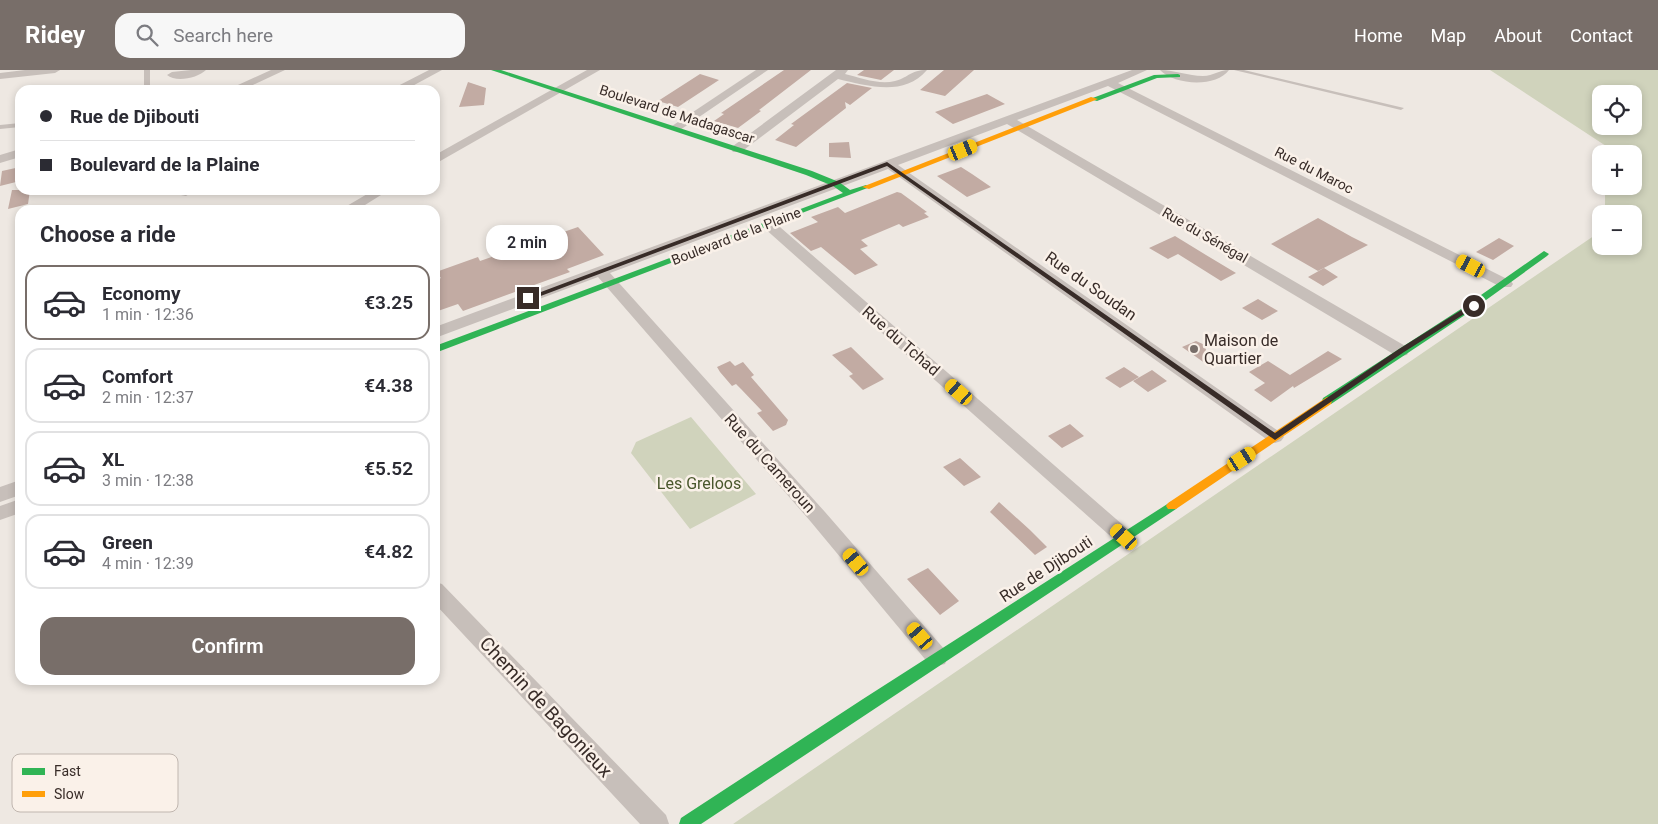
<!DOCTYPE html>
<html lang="en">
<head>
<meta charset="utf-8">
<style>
	:root { --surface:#fff; --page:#f7f7f7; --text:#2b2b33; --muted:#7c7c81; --line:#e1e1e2; --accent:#786e69 }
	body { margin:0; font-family:Roboto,sans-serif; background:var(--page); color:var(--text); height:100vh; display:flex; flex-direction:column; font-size:19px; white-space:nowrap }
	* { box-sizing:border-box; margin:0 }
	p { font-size:16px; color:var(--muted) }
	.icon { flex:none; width:28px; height:28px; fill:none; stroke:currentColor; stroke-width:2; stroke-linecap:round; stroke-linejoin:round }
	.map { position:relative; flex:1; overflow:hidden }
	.drawer { position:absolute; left:15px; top:135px; width:425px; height:480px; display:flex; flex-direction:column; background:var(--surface); border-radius:15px; box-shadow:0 2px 8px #0003 }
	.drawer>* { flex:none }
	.top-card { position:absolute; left:15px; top:15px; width:425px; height:110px; border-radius:15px; box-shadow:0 2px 8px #0003; display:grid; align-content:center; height:110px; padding:0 25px; background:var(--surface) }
	.buttons { position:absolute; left:1592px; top:15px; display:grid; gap:10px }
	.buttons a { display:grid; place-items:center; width:50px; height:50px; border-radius:10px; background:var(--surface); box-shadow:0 2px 8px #0003; font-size:25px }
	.end { position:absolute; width:22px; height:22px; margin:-11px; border:6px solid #382c28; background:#fff; box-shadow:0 0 0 2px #fff }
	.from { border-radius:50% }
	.bubble { position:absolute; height:35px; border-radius:15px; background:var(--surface); box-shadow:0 2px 8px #0003; font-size:16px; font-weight:600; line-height:35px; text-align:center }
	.car { position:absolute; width:15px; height:30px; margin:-15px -8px; border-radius:6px; box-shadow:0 0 4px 1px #0007; background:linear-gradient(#f5c518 24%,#345 0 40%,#f5c518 0 76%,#345 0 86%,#f5c518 0) }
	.top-card b { display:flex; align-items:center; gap:18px; height:48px; font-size:19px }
	.top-card b+b { border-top:1px solid var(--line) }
	.top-card i { width:12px; height:12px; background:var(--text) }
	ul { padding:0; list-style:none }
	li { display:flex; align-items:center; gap:15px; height:75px; margin:0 10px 8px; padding:0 15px; border:2px solid var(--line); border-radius:15px }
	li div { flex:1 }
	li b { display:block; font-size:19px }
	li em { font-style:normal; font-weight:600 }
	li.on { border-color:var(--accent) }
	li>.icon { width:45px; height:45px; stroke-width:1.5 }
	h2 { padding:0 25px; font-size:22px; line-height:60px }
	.primary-button { display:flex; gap:10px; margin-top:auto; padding:10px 25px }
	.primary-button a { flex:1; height:58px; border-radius:15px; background:var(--accent); color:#fff; font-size:20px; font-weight:600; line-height:58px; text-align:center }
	header { display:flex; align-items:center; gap:30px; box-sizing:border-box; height:70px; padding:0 25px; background:var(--accent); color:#fff }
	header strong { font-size:24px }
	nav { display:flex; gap:28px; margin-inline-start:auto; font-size:18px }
	.search { width:350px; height:45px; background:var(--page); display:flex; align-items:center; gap:12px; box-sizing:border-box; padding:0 18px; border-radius:15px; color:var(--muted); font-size:19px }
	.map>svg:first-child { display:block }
</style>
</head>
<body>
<header>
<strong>Ridey</strong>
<div class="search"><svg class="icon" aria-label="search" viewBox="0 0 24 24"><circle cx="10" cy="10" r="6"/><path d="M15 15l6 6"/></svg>Search here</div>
<nav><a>Home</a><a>Map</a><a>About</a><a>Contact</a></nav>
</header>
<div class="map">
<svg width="1658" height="754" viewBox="0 0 1658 754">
	<rect width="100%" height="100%" fill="#eee8e2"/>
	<path fill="#d0d3bc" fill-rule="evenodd" d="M1490,0H1658V754H733L1601,161V176H1634V144H1605V116H1634V84H1606V76ZM1601,24H1634V56H1601Z
		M691,347L756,424L690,459L631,383L636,372Z"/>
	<path fill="#c2aba3" d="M784,0H811L759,40L761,41L738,58L714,51L724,44L721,43Z
		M864,0H894L881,10L857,5Z
		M944,0H974L945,26L920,20Z
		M700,4L719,10L678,37L658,31Z
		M468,12L486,18L484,35L459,37Z
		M847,13L872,18L850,35L845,32L846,38L796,77L775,70L794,55L791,54Z
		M987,24L1005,34L953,54L935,42Z
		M849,72L851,88L829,87V73Z
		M20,97V111L0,116L2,101Z
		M961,97L972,104L991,117L967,127L937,106Z
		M12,120H30L28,134L8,139Z
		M897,122L901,123L927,142L924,143L929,147L903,157L899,154L861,170L868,176L860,179L878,195L855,205L821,177L811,181L790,163L818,152L811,147L838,137L845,143Z
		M1318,148L1352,167L1368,175L1318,201L1271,174Z
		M578,157L604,185L567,199L570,202L463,241L458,234L435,242V211L441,208L436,202L478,187L480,191Z
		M1175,166L1206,185L1236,203L1221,211L1178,184L1168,189L1149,178Z
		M1499,168L1514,176L1493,190L1476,182Z
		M1324,198L1338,207L1323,216L1308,207Z
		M1258,229L1278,241L1262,250L1242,238Z
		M1196,271L1205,275L1209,296L1182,277Z
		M851,277L884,309L863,320L849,306L853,304L832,285Z
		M1328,281L1342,289L1294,318L1293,316L1271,332L1254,320L1265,313L1249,302L1268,291L1290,305Z
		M730,291L735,296L743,292L754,305L751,307L788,350L786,355L773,361L757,343L762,341L741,319L736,314L732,316L720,302L717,297Z
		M1124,297L1139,307L1120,318L1105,308Z
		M1152,300L1167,311L1148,322L1133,311Z
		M1070,354L1084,366L1062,378L1048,366Z
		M960,388L981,407L964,416L943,397Z
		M999,432L1030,460L1047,477L1035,485L990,442Z
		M928,498L959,531L940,545L907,509Z"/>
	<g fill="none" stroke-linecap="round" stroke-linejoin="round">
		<path fill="#c7bfba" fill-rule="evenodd" d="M144,0H150V20H144Z
			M1234,0H1244L1404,38L1401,40Z
			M20,53V57L0,59V55Z"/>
		<path fill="#c7bfba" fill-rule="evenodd" d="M25,0H60L55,3L0,9V3Z
			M191,0H206C198,8 176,13 167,5L172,2Z
			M271,0H285L242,20H227Z
			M429,0H442L405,20H390Z
			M587,0H600L435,94V85Z
			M756,0H768L680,60H672L670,58L672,56Z
			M836,0H848L845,4C861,8 879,15 895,11C910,7 910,0 927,0C904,27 868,16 838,9L741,82H733L731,79L733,76Z
			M1132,0H1147L1118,13L1511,211L1513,214L1511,217H1501L1108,16L1017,50L1407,277L1409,281L1407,285L1401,286L1395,285L1007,54L898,95L1281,363L1284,367L1281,371L1275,373L1269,371L888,99L610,203L825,442L945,580L948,587L945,594L937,596L929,594L811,452L598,207L435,268V257Z
			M1160,0C1175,0 1188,6 1203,6C1214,6 1218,0 1229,0C1216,18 1174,15 1160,0Z
			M20,79V87L0,93V85Z
			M179,120H191L192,122L186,126L181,125Z
			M374,120H389L357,140H340Z
			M768,150L773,151L1131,462L1134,467L1131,472L1124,475L1117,472L763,157L761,154Z
			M20,410V425L0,432V417Z
			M20,429V443L0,450V436Z
			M435,512L442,514L666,745L669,754H640L435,534Z"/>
		<path fill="#30b455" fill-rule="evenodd" d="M491,0H501L812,101L839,112L850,120L866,115L870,117L435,283V276L843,123L833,116L806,105Z
			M1178,4L1180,5V7L1157,8L1097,31L1090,29L1154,5Z
			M1544,181L1549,184L1547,186L1468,243L1331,334H1323L1322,331L1323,328L1461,239Z
			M1172,431L1176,433L1178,436L1176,439L701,754H679L681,748L863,629Z"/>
		<path fill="#ff9f0a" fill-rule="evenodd" d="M1091,27L1098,29L869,119L862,117Z
			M1327,327L1331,328L1332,331L1331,334L1176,439H1168L1166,436L1168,433Z"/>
	</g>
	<path fill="#382c28" d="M887,92L1275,363L1399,279L1471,234L1477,236L1404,282L1275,370L887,96L530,230L525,228Z"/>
	<circle fill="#786e69" stroke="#faf1e9" stroke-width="2" cx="1194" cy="279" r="5"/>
	<g text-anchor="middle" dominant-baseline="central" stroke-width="5" stroke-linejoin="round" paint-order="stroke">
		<g font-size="14" fill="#382c28" stroke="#faf1e9">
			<text transform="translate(677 44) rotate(18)">Boulevard de Madagascar</text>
			<text transform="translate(1314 100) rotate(27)">Rue du Maroc</text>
			<text transform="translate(1205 165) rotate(30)">Rue du Sénégal</text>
			<text transform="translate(736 166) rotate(-21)">Boulevard de la Plaine</text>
		</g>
		<g font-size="16" fill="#382c28" stroke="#faf1e9">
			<text transform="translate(1091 216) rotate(35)">Rue du Soudan</text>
			<text transform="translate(901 271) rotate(41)">Rue du Tchad</text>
			<text transform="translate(770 393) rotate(48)">Rue du Cameroun</text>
			<text transform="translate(1046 499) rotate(-33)">Rue de Djibouti</text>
		</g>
		<g font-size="16" fill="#382c28" stroke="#faf1e9" text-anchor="start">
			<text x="1204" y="270">Maison de<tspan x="1204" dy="18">Quartier</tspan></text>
		</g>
		<g font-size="16" fill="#49572c" stroke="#faf1e9">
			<text x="699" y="413">Les Greloos</text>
		</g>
		<g font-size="19" fill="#382c28" stroke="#faf1e9">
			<text transform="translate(546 637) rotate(47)">Chemin de Bagonieux</text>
		</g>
	</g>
	<rect x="12" y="684" width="166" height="58" rx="8" fill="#faf1e9" stroke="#c0b6af" stroke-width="1"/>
	<rect x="22" y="698" width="23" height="7" fill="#30b455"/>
	<rect x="22" y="721" width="23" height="6" fill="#ff9f0a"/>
	<g font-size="14" fill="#382c28">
		<text x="54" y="706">Fast</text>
		<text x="54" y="729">Slow</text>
	</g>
</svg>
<div class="buttons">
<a><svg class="icon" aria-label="locate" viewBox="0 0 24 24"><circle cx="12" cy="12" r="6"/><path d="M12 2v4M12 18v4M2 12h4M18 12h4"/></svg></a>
<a>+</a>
<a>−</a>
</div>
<i class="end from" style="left:1474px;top:236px"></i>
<i class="end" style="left:528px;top:228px"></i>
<div class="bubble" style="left:486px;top:155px;width:82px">2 min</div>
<i class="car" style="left:963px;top:80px;rotate:68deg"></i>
<i class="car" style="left:1471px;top:196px;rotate:297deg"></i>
<i class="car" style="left:959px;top:322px;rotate:311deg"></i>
<i class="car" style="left:1242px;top:389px;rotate:57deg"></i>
<i class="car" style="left:1124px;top:467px;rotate:312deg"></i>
<i class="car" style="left:856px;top:492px;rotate:320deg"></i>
<i class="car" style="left:920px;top:566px;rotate:319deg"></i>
<div class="top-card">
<b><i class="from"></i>Rue de Djibouti</b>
<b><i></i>Boulevard de la Plaine</b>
</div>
<section class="drawer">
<h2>Choose a ride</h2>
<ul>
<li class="on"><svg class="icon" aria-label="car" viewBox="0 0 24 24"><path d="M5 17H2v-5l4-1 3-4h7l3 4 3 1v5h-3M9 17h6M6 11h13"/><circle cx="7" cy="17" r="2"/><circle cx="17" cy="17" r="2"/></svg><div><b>Economy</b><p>1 min · 12:36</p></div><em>€3.25</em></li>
<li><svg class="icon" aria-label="car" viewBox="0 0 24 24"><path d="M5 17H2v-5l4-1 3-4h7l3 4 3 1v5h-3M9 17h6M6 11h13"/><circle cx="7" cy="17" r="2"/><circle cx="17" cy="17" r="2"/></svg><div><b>Comfort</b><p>2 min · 12:37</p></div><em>€4.38</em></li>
<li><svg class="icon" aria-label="car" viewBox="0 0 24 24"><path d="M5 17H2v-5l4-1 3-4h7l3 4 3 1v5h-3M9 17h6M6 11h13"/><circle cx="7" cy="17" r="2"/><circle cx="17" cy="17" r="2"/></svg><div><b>XL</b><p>3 min · 12:38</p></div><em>€5.52</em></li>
<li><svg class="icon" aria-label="car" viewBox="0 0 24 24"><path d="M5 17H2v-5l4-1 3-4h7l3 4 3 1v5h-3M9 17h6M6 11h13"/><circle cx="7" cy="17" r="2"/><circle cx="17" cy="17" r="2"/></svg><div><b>Green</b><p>4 min · 12:39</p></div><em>€4.82</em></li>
</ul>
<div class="primary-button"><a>Confirm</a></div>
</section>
</div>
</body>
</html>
